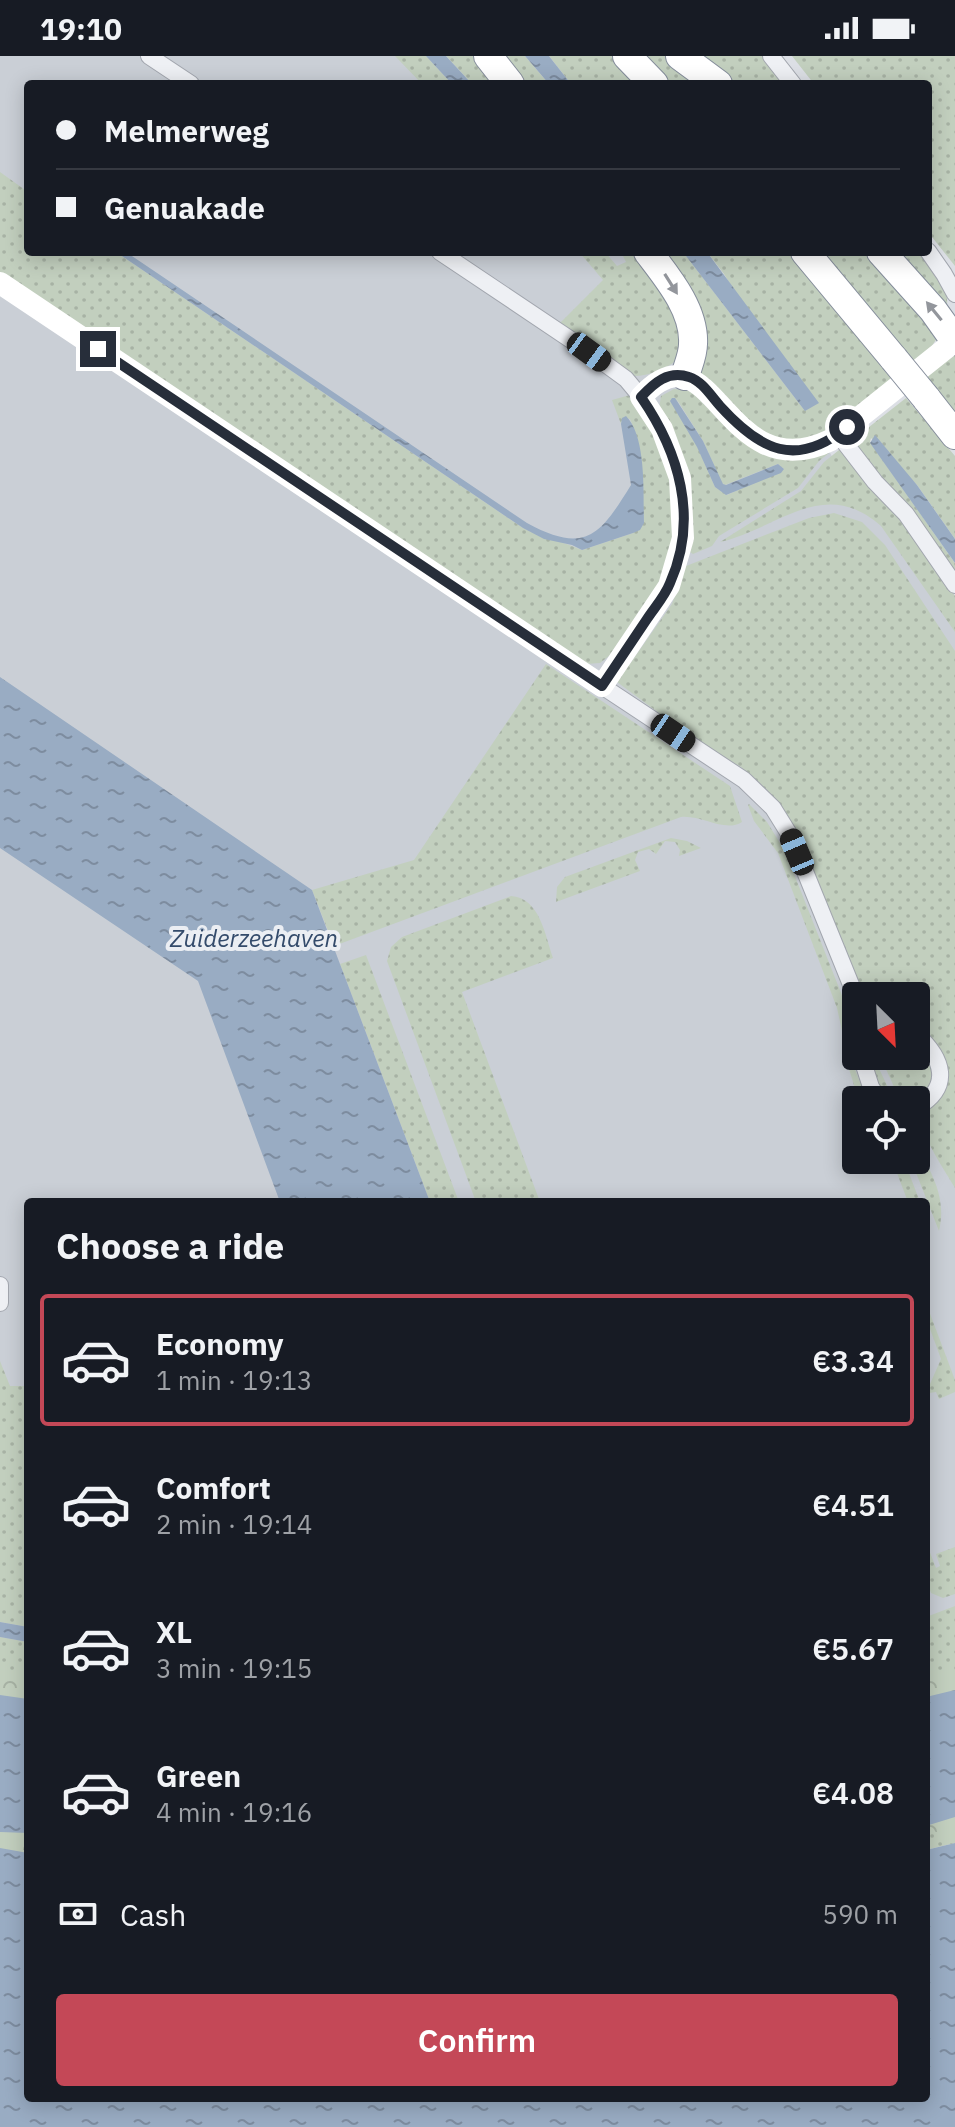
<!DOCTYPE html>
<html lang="en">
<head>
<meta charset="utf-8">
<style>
	:root { --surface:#171b24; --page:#242831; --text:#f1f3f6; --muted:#9ea1a6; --line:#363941; --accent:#c44857 }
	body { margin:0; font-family:"IBM Plex Sans",sans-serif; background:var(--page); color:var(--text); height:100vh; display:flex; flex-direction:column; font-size:30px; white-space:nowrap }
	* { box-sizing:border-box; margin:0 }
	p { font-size:26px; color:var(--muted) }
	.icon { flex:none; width:44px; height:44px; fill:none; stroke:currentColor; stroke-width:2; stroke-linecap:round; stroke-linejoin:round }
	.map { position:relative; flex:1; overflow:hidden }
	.details { position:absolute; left:24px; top:1142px; width:906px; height:904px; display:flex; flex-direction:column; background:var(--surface); border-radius:8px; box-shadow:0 4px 20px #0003 }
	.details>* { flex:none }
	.guide { position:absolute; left:24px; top:24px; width:908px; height:176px; border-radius:8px; box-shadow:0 4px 20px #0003; display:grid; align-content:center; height:176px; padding:0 32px; background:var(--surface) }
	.needle { width:52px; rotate:156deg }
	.tools { position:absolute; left:842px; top:926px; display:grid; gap:16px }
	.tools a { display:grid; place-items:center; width:88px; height:88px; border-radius:8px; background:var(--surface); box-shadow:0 4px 20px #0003; font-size:40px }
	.end { position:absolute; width:36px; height:36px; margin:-18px; border:10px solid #272e3a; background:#fff; box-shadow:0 0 0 4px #fff }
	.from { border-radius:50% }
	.car { position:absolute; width:24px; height:48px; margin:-24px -12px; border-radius:10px; box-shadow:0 0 6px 2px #0007; background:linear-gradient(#222 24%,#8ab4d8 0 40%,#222 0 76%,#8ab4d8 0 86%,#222 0) }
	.guide b { display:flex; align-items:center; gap:28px; height:76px; font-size:30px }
	.guide b+b { border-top:2px solid var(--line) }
	.guide i { width:20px; height:20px; background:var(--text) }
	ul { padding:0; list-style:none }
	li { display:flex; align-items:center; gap:24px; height:132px; margin:0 16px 12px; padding:0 16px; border:4px solid transparent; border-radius:8px }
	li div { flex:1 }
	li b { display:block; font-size:30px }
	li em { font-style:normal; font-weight:600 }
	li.on { border-color:var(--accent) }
	li>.icon { width:72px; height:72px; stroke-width:1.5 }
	h2 { padding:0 32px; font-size:36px; line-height:96px }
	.pay { display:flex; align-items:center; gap:20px; height:88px; padding:0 32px; font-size:30px }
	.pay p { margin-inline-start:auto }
	.cta { display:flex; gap:16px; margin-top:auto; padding:16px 32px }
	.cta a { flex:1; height:92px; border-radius:8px; background:var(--accent); color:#fff; font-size:32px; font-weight:600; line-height:92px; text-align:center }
	.status { display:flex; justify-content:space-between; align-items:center; height:56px; padding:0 40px; background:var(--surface); direction:ltr }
	.status svg { height:22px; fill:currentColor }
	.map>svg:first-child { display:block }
</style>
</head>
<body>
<div class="status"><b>19:10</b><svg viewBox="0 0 49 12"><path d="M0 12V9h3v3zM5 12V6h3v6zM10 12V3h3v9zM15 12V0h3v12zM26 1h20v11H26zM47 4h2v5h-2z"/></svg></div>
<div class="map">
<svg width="955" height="2071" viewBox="0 0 955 2071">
	<defs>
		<pattern id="grass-dots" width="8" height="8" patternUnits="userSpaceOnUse" patternTransform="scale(2)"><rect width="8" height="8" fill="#c2cfbe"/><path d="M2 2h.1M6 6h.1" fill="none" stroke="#a7b2a4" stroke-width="1.8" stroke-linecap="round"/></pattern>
		<pattern id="forest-crowns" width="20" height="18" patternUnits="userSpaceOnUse" patternTransform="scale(2)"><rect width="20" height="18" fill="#c2cfbe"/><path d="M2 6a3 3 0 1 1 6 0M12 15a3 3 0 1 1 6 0" fill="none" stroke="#a7b2a4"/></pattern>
		<pattern id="water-ripples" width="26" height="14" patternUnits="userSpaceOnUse" patternTransform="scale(2)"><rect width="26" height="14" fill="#99acc3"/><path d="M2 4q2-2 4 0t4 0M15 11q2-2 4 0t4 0" fill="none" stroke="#7d8c9f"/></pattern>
	</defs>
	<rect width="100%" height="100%" fill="#dcdfe5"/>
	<path fill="#cacfd6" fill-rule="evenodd" d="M0,0H431L457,28H28V196H694L795,329L839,414L955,560V1586L926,1595V1146H28V1593L0,1589ZM856,940H916V1000H856ZM856,1044H916V1104H856Z"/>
	<path fill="url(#grass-dots)" fill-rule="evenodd" d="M395,0H426L452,28H422Z
		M446,0H478L501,28H472Z
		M493,0H525L549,28H516Z
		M549,0H613L639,28H571Z
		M637,0H763L784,28H664Z
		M792,0H955V210L928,176V28H814Z
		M0,116L28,136V196H116L523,472C544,483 562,485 582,494L633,477L636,378L630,363L623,362L621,368L612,344L630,339L667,401L675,473L661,526L609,600L600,607L586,608L0,217Z
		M579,196H605L617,210L626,206L621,196H642L677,246L682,300C668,312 652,320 633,320L559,268L603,224Z
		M653,196H683L805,355L724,218L707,196H790L897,324L831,376L798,388L752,373L696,312Z
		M815,196H921C928,205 940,216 944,227C955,262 936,289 913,311Z
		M955,295V364L921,322Z
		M674,333L691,335L730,375L829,395V397L819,405L798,432L719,480L712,490L693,498L688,495L659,353L661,340ZM676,342L703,385L722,427L725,429L778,408L784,413L727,439L715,431Z
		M906,342L955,400V483L917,429L871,382L870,386L955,507V523L856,391L855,382Z
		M839,394L843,395L902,461L955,540V576L881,470C823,419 778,473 720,486L801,435L824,406Z
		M834,457L862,466L885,489L955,595V1132C946,1116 922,1082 922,1064C923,1054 933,1051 938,1045C955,1016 938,989 916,970V940H865L779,750L741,711L706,692L617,626L672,548L686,510L809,462Z
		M546,608L730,730L742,766C725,777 702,759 681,761L334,890L312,834L414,804Z
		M749,748L767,766L785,795L845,947L851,1003L867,1044L858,1042L844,997L842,975L837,952L778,797L754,765L748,749Z
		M671,782L687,785L701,792L679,800L680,794L675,786L665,785L656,798L649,793L638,796L635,804L640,815L556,846L557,831L565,821Z
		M511,840C540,842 545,879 553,902L462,936L540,1146H476L387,905L391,891L402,881Z
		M366,899L459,1146H430L340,908Z
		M916,987L934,1009L932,1030L916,1044H900L880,1000H916Z
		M869,1000H873L894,1044L880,1035Z
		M916,1089C932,1117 947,1142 939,1175L911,1104H916Z
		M892,1104H904L920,1146H908Z
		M926,1247L955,1324V1336L939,1343L936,1336L929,1337L930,1328L941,1303L926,1262Z
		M0,1305L10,1330H28V1571L0,1566Z
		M926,1486L936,1512L940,1510L936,1498L955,1491V1538L943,1542L931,1537L926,1524Z
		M955,1550V1634L926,1641V1561Z
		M0,1581L28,1586V1643L0,1639Z
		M955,1761V1787L926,1794V1767Z"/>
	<path fill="url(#forest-crowns)" d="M955,1613V1787L951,1788L926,1768V1618Z
		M0,1615L28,1617V1839L0,1836Z"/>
	<path fill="url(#water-ripples)" d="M426,0H446L472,28H452Z
		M525,0H549L571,28H549Z
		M116,196H126L527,467C586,499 600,479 631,429L621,368L622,362L626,360C647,381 643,439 644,467L640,474L633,477L582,494L572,489L544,483L523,472Z
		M683,196H707L819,347L805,355Z
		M672,342H675L703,385L723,428L726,429L778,408L784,413L781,417L726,439L715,431L697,391L670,345Z
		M875,379L917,429L955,483V507L870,387Z
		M0,621L312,834L430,1146H280L198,925L0,792Z
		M0,1566L28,1571V1586L0,1581Z
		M955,1634V1761L929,1769L926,1767V1641Z
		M0,1639L28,1643V1777L0,1776Z
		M955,1787V2071H0V1792L28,1797V2042H926V1794Z"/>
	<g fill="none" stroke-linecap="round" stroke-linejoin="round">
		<defs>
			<path id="street" d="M149,0L191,28
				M771,0L793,28
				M928,195L944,218L955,238
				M440,196L589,296L626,323L641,341
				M838,378L875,426L906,458L955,529
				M602,630L744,724L773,752L791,781L856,941
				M916,978C943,1002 953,1031 916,1052
				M861,1000L871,1031L879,1044
				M0,1229V1247"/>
			<path id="highway" d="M488,0L510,28
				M627,0L654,28
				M680,0L718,28
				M648,196C667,221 695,254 693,288C693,299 688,309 685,320
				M805,196L894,303
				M881,196L933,254L955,285
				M926,342L955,379"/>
		</defs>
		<use href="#street" stroke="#a2a6ae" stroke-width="18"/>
		<use href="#highway" stroke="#858d9b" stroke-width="30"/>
		<use href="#street" stroke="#eef0f4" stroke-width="16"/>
		<path stroke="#fff" stroke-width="22" d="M0,227L602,630L669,530L683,482L680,422L662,373L641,341C714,262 723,436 831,384L955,285"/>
		<use href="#highway" stroke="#fff" stroke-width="28"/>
		<defs>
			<path id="highway-bridge" d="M894,303L926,342"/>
		</defs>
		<use href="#highway-bridge" stroke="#858d9b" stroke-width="30" stroke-linecap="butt"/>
		<use href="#highway-bridge" stroke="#fff" stroke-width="28"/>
	</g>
	<defs><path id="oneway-solid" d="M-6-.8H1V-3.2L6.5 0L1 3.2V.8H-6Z" transform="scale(2)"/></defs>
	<g fill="#93969c">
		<use href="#oneway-solid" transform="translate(671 228) rotate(58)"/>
		<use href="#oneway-solid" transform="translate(934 255) rotate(-129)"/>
	</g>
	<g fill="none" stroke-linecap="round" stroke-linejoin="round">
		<path stroke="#272e3a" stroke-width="10" d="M98,293L602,630C617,608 632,585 647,563C655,551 665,540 670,527C699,462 679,396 641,341C654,327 668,314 689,321C702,325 711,340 720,350C760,394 796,413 847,371"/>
	</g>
	<g text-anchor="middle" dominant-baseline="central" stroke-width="8" stroke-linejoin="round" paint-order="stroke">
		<g font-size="24" font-style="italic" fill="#344b6b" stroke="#ebeef3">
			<text x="254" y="882">Zuiderzeehaven</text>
		</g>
	</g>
</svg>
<div class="tools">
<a><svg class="needle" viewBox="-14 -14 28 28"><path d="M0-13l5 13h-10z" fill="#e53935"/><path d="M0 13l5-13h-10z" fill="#9ea1a6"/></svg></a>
<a><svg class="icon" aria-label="locate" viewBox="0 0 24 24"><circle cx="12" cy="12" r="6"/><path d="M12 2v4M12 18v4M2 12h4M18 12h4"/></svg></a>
</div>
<i class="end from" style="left:847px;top:371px"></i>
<i class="end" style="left:98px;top:293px"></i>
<i class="car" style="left:589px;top:296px;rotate:126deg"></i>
<i class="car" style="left:673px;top:677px;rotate:124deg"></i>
<i class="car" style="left:797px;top:796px;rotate:337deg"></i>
<div class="guide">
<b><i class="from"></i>Melmerweg</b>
<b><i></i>Genuakade</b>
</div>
<section class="details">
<h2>Choose a ride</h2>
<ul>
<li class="on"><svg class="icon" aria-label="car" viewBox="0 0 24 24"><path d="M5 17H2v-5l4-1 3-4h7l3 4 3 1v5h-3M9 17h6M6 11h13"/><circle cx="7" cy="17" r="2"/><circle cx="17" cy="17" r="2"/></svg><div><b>Economy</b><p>1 min · 19:13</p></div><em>€3.34</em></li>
<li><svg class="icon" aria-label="car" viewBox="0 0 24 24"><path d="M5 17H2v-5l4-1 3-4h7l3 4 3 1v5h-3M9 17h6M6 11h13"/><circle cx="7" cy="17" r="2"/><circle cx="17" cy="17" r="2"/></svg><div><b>Comfort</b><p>2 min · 19:14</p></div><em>€4.51</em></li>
<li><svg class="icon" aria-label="car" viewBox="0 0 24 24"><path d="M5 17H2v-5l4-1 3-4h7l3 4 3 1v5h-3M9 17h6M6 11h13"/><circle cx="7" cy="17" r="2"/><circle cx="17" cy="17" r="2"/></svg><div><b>XL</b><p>3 min · 19:15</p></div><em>€5.67</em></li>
<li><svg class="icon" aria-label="car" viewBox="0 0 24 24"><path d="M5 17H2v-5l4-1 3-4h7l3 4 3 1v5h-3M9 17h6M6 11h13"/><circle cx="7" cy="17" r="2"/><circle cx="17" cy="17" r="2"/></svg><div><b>Green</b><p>4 min · 19:16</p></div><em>€4.08</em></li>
</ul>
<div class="pay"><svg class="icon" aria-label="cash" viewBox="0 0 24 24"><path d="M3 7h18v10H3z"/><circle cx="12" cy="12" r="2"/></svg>Cash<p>590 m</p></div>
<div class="cta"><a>Confirm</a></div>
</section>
</div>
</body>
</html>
